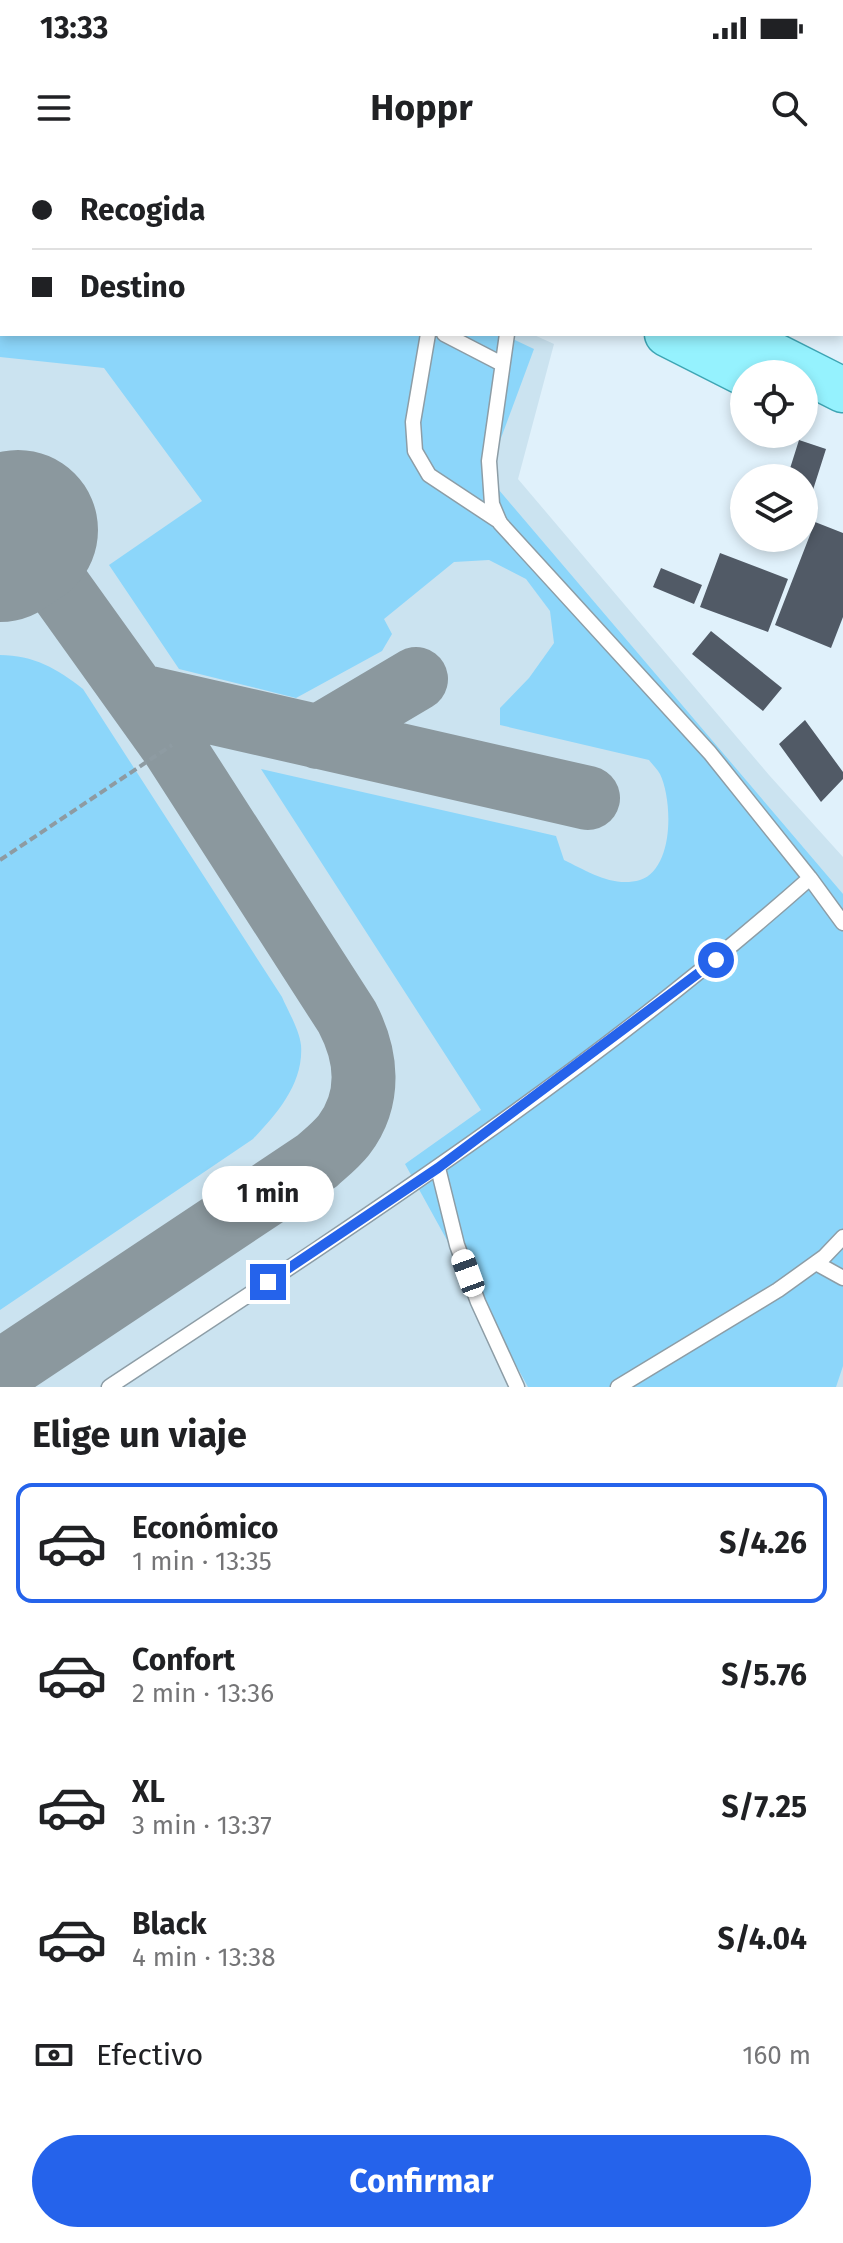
<!DOCTYPE html>
<html lang="es">
<head>
<meta charset="utf-8">
<style>
	:root { --surface:#fff; --page:#f6f6f6; --text:#202124; --muted:#757577; --line:#e0e0e0; --accent:#2563eb }
	body { margin:0; font-family:"Fira Sans",sans-serif; background:var(--page); color:var(--text); height:100vh; display:flex; flex-direction:column; font-size:30px; white-space:nowrap }
	* { box-sizing:border-box; margin:0 }
	p { font-size:26px; color:var(--muted) }
	.icon { flex:none; width:44px; height:44px; fill:none; stroke:currentColor; stroke-width:2; stroke-linecap:round; stroke-linejoin:round }
	.map { position:relative; height:1227px; overflow:hidden }
	.panel { display:flex; flex-direction:column; background:var(--surface); flex:1 }
	.panel>* { flex:none }
	.banner { position:absolute; left:0px; top:0px; width:844px; height:176px; box-shadow:0 4px 12px #0003; display:grid; align-content:center; height:176px; padding:0 32px; background:var(--surface) }
	.buttons { position:absolute; left:730px; top:200px; display:grid; gap:16px }
	.buttons a { display:grid; place-items:center; width:88px; height:88px; border-radius:50%; background:var(--surface); box-shadow:0 4px 12px #0003; font-size:40px }
	.end { position:absolute; width:36px; height:36px; margin:-18px; border:10px solid #2563eb; background:#fff; box-shadow:0 0 0 4px #fff }
	.from { border-radius:50% }
	.bubble { position:absolute; height:56px; border-radius:28px; background:var(--surface); box-shadow:0 4px 12px #0003; font-size:26px; font-weight:700; line-height:56px; text-align:center }
	.car { position:absolute; width:24px; height:48px; margin:-24px -12px; border-radius:10px; box-shadow:0 0 6px 2px #0007; background:linear-gradient(#fff 24%,#345 0 40%,#fff 0 76%,#345 0 86%,#fff 0) }
	.banner b { display:flex; align-items:center; gap:28px; height:76px; font-size:30px }
	.banner b+b { border-top:2px solid var(--line) }
	.banner i { width:20px; height:20px; background:var(--text) }
	ul { padding:0; list-style:none }
	li { display:flex; align-items:center; gap:24px; height:120px; margin:0 16px 12px; padding:0 16px; border:4px solid transparent; border-radius:16px }
	li div { flex:1 }
	li b { display:block; font-size:30px }
	li em { font-style:normal; font-weight:700 }
	li.active { border-color:var(--accent) }
	li>.icon { width:72px; height:72px; stroke-width:1.5 }
	h2 { padding:0 32px; font-size:36px; line-height:96px }
	.pay { display:flex; align-items:center; gap:20px; height:88px; padding:0 32px; font-size:30px }
	.pay p { margin-inline-start:auto }
	.button { display:flex; gap:16px; margin-top:auto; padding:16px 32px }
	.button a { flex:1; height:92px; border-radius:48px; background:var(--accent); color:#fff; font-size:32px; font-weight:700; line-height:92px; text-align:center }
	.status { display:flex; justify-content:space-between; align-items:center; height:56px; padding:0 40px; background:var(--surface); direction:ltr }
	.status svg { height:22px; fill:currentColor }
	header { display:flex; justify-content:space-between; align-items:center; height:104px; padding:0 32px; background:var(--surface); font-size:36px; font-weight:700 }
	.map>svg:first-child { display:block }
</style>
</head>
<body>
<div class="status"><b>13:33</b><svg viewBox="0 0 49 12"><path d="M0 12V9h3v3zM5 12V6h3v6zM10 12V3h3v9zM15 12V0h3v12zM26 1h20v11H26zM47 4h2v5h-2z"/></svg></div>
<header><svg class="icon" aria-label="menu" viewBox="0 0 24 24"><path d="M4 6h16M4 12h16M4 18h16"/></svg>Hoppr<svg class="icon" aria-label="search" viewBox="0 0 24 24"><circle cx="10" cy="10" r="6"/><path d="M15 15l6 6"/></svg></header>
<div class="map">
<svg width="843" height="1227" viewBox="0 0 843 1227">
	<rect width="100%" height="100%" fill="#e0f1fb"/>
	<path fill="#cbe3f0" d="M0,0L168,2H2V174H532L554,184L518,319L769,615L843,697V1227H0Z"/>
	<path fill="#8cd6fa" d="M0,26L2,174H502L534,189L487,316L843,734V1206L836,1227H528L405,1004L481,950L261,609L556,676L564,700C587,711 613,728 640,720C674,709 673,641 660,614C657,609 652,604 649,600L500,565V548L529,518L554,483L550,451L526,419L489,400L454,402L384,459L392,474L382,491L296,538L179,509L109,405L202,341L104,208L0,197Z
		M0,495C33,495 58,509 83,529L282,837C288,851 299,869 301,885C304,923 277,954 253,979L0,1150Z"/>
	<g fill="none" stroke-linecap="round" stroke-linejoin="round">
		<path stroke="#8b989e" stroke-width="64" d="M0,351L18,370L172,585L347,857C367,895 372,938 344,975C336,985 326,993 317,1001L0,1212
			M136,535L588,638
			M318,577L416,519"/>
		<path stroke="#8b989e" stroke-width="160" d="M0,382L18,370"/>
	</g>
	<path fill="#515a66" d="M799,280L826,289L805,355L804,318H787Z
		M815,362L843,373V457L831,488L775,465Z
		M720,393L788,419L768,472L700,447Z
		M661,408L702,425L694,444L653,427Z
		M711,471L782,528L763,551L692,494Z
		M805,560L843,612V619L821,642L779,584Z"/>
	<g fill="none" stroke-linecap="round" stroke-linejoin="round">
		<defs>
			<path id="service" d="M0,8H2
				M428,174L413,262L415,291L429,315L500,362
				M444,174L502,204
				M507,174L489,301L492,344L500,363L710,593L810,718L843,763
				M438,1008L457,1085L478,1142L517,1227
				M816,1103L843,1118
				M109,1227C350,1068 594,910 810,718
				M618,1227L778,1130L824,1097L843,1077"/>
			<path id="minor" d="M502,2L504,0"/>
			<path id="primary" d="M323,0L326,2
				M388,0L392,2
				M667,174L746,214
				M732,174L843,230"/>
		</defs>
		<use href="#service" stroke="#8d9da6" stroke-width="17"/>
		<use href="#minor" stroke="#8d9da6" stroke-width="31"/>
		<use href="#primary" stroke="#3ea5b4" stroke-width="47"/>
		<path stroke="#8e9ba2" stroke-width="4" stroke-dasharray="8 4" stroke-linecap="butt" d="M0,700L172,585"/>
		<use href="#service" stroke="#fff" stroke-width="14"/>
		<use href="#minor" stroke="#fff" stroke-width="28"/>
		<use href="#primary" stroke="#95f2fe" stroke-width="44"/>
	</g>
	<g fill="none" stroke-linecap="round" stroke-linejoin="round">
		<path stroke="#2563eb" stroke-width="10" d="M268,1122L438,1008L716,800"/>
	</g>
</svg>
<div class="buttons">
<a><svg class="icon" aria-label="locate" viewBox="0 0 24 24"><circle cx="12" cy="12" r="6"/><path d="M12 2v4M12 18v4M2 12h4M18 12h4"/></svg></a>
<a><svg class="icon" aria-label="layers" viewBox="0 0 24 24"><path d="M12 4l9 5-9 5-9-5zM3 14l9 5 9-5"/></svg></a>
</div>
<i class="end from" style="left:716px;top:800px"></i>
<i class="end" style="left:268px;top:1122px"></i>
<div class="bubble" style="left:202px;top:1006px;width:132px">1 min</div>
<i class="car" style="left:468px;top:1113px;rotate:340deg"></i>
<div class="banner">
<b><i class="from"></i>Recogida</b>
<b><i></i>Destino</b>
</div>
</div>
<section class="panel">
<h2>Elige un viaje</h2>
<ul>
<li class="active"><svg class="icon" aria-label="car" viewBox="0 0 24 24"><path d="M5 17H2v-5l4-1 3-4h7l3 4 3 1v5h-3M9 17h6M6 11h13"/><circle cx="7" cy="17" r="2"/><circle cx="17" cy="17" r="2"/></svg><div><b>Económico</b><p>1 min · 13:35</p></div><em>S/4.26</em></li>
<li><svg class="icon" aria-label="car" viewBox="0 0 24 24"><path d="M5 17H2v-5l4-1 3-4h7l3 4 3 1v5h-3M9 17h6M6 11h13"/><circle cx="7" cy="17" r="2"/><circle cx="17" cy="17" r="2"/></svg><div><b>Confort</b><p>2 min · 13:36</p></div><em>S/5.76</em></li>
<li><svg class="icon" aria-label="car" viewBox="0 0 24 24"><path d="M5 17H2v-5l4-1 3-4h7l3 4 3 1v5h-3M9 17h6M6 11h13"/><circle cx="7" cy="17" r="2"/><circle cx="17" cy="17" r="2"/></svg><div><b>XL</b><p>3 min · 13:37</p></div><em>S/7.25</em></li>
<li><svg class="icon" aria-label="car" viewBox="0 0 24 24"><path d="M5 17H2v-5l4-1 3-4h7l3 4 3 1v5h-3M9 17h6M6 11h13"/><circle cx="7" cy="17" r="2"/><circle cx="17" cy="17" r="2"/></svg><div><b>Black</b><p>4 min · 13:38</p></div><em>S/4.04</em></li>
</ul>
<div class="pay"><svg class="icon" aria-label="cash" viewBox="0 0 24 24"><path d="M3 7h18v10H3z"/><circle cx="12" cy="12" r="2"/></svg>Efectivo<p>160 m</p></div>
<div class="button"><a>Confirmar</a></div>
</section>
</body>
</html>
